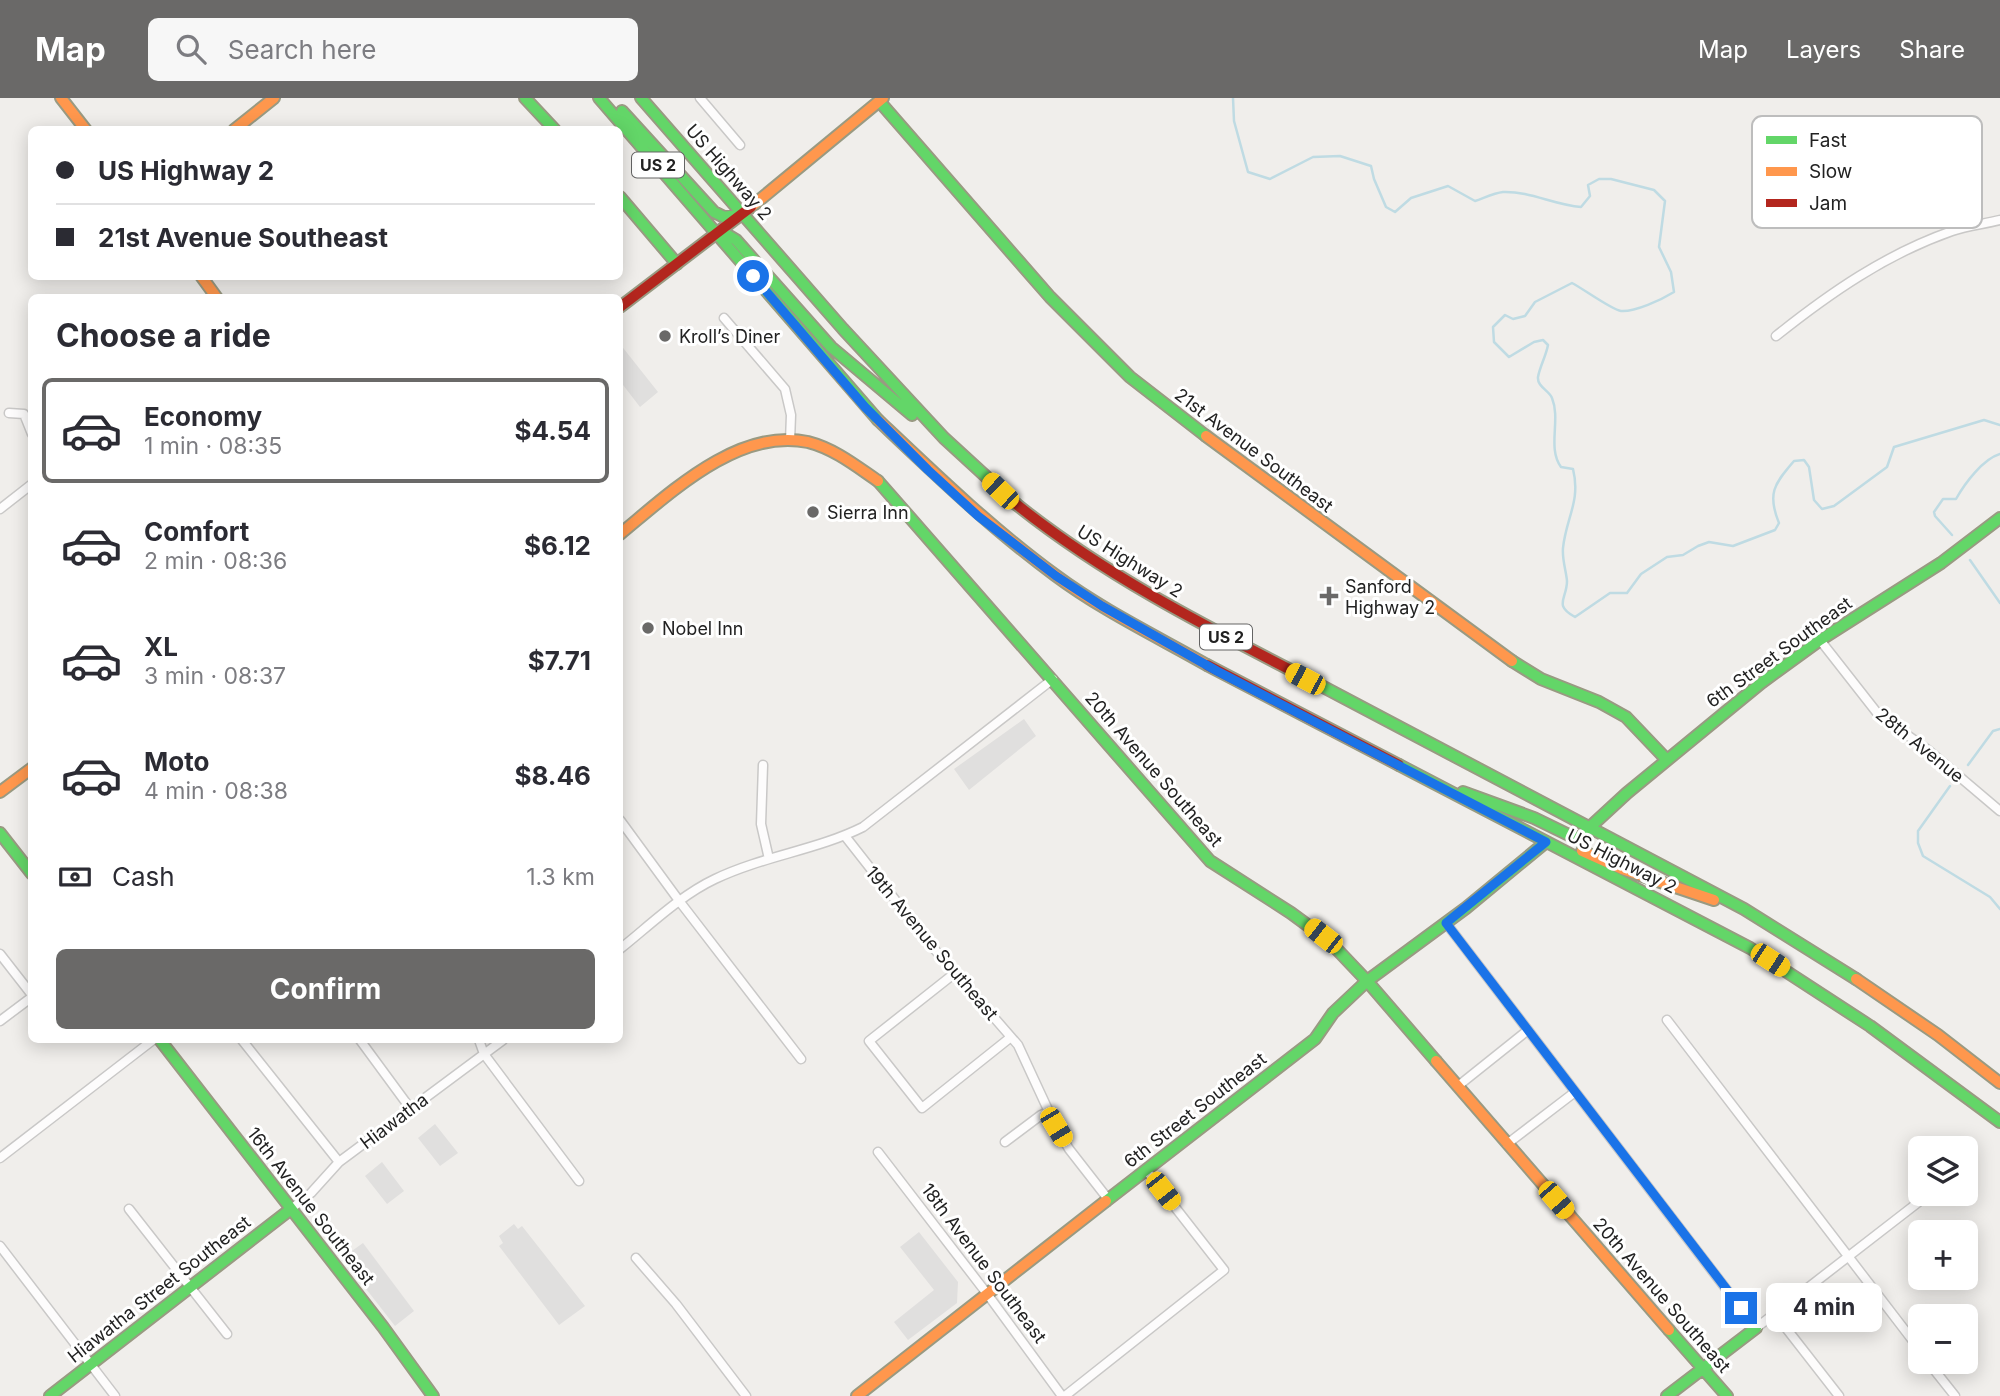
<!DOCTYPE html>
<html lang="en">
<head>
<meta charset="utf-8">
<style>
	:root { --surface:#fff; --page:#f7f7f7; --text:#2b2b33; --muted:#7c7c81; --line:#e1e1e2; --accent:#6a6968 }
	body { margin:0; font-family:Inter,sans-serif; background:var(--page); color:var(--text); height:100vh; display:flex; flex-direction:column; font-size:26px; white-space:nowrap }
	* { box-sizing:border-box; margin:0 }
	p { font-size:23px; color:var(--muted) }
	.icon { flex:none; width:38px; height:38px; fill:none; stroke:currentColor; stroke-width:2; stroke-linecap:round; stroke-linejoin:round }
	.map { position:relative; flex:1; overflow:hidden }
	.drawer { position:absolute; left:28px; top:196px; width:595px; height:749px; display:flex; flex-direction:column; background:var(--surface); border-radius:10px; box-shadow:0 4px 18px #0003 }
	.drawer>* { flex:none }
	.hud { position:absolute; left:28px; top:28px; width:595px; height:154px; border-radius:10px; box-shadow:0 4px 18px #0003; display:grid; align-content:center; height:154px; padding:0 28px; background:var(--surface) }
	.buttons { position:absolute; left:1908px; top:1038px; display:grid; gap:14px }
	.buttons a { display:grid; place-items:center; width:70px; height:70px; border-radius:10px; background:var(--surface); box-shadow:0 4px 18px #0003; font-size:35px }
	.end { position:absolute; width:32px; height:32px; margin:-16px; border:9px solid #1a73e8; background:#fff; box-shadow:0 0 0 4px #fff }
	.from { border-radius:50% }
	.bubble { position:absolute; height:49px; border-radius:10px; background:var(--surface); box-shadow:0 4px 18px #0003; font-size:23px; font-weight:700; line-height:49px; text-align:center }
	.car { position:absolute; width:21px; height:42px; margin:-21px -10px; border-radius:9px; box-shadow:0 0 5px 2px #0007; background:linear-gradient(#f5c518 24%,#345 0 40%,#f5c518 0 76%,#345 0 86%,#f5c518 0) }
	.hud b { display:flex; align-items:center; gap:24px; height:66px; font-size:26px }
	.hud b+b { border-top:2px solid var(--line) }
	.hud i { width:18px; height:18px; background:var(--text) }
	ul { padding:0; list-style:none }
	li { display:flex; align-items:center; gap:21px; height:105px; margin:0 14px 10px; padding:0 14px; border:4px solid transparent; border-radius:10px }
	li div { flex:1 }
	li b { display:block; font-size:26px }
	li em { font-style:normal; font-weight:700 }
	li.active { border-color:var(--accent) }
	li>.icon { width:63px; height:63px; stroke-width:1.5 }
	h2 { padding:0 28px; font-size:32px; line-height:84px }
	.pay { display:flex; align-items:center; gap:18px; height:77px; padding:0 28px; font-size:26px }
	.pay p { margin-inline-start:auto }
	.cta { display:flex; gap:14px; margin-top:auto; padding:14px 28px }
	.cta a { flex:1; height:80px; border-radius:10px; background:var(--accent); color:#fff; font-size:28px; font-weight:700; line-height:80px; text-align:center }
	header { display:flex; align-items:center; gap:42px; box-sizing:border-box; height:98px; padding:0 35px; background:var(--accent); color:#fff }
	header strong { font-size:33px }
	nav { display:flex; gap:38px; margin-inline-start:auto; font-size:24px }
	.search { width:490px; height:63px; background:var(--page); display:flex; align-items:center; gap:18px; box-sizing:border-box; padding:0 24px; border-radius:10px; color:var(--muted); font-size:26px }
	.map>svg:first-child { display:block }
</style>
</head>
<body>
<header>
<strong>Map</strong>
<div class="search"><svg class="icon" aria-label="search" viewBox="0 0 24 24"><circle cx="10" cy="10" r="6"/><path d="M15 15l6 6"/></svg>Search here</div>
<nav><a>Map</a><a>Layers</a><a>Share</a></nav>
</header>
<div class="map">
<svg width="2000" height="1298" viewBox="0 0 2000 1298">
	<rect width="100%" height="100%" fill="#f0eeeb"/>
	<path fill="#e0dfde" d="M620,246L658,294L640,309L620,283Z
		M1024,621L1036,638L969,692L954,671Z
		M435,1026L458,1055L440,1068L418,1040Z
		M382,1064L404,1093L387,1106L365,1078Z
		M514,1126L518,1131L522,1128L585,1208L559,1227L499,1148L503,1145L499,1138Z
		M919,1134L958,1184L957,1205L908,1242L894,1224L934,1192L900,1149Z
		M363,1145L414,1213L395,1228L342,1160Z"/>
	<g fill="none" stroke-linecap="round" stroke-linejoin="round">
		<path stroke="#bfdbe3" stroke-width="2.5" d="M1233,0L1234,23L1248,74L1270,81L1313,59L1340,58L1371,68L1374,81L1386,109L1395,114L1411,100L1448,88L1475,103C1484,100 1494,95 1503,94C1530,93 1554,107 1581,109L1590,98L1588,87L1599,81H1611L1654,92L1665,103L1659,149L1671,174L1674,194C1661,202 1635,214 1621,213C1612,212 1582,190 1572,185L1535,204L1525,218L1513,221L1505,217L1493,229L1494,244L1509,259L1534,244L1543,242L1548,247C1546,258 1540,268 1538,279C1537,289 1549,292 1552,300C1561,322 1547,350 1561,369L1573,371C1581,403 1566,420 1563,450C1562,462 1566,472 1567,483C1567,501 1553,507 1575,519L1610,495H1627L1641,476L1667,459L1683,457L1698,448L1709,444L1733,448L1775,432L1779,425C1767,396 1774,386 1794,363L1804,362L1809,369L1814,402L1822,411L1834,408L1887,369L1894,349L1984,322L2000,327
			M1952,437L1935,418L1934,414L1943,401H1956C1965,385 1983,361 2000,356
			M1970,462L2000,505
			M1968,667L1993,633L2000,631
			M1950,688L1918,733V745L1923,758L1990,799L2000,811"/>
		<defs>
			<path id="street" d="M700,0L740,47
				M724,220L785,291L791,317L790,343
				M1776,238C1830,195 1886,156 1952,133C1967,128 1984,126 2000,122
				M9,315L24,316L32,336
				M0,411L32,386
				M1820,542L1878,616L1928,652L2000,713
				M763,667L761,726L769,761
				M620,722L680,804L801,961
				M845,738L929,845L1018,947L1056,1029L1069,1051L1108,1101
				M1446,825L1756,1230L1929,1096
				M620,851C650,827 681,797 715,781C763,758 817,752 863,729L1053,581
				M0,856L32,897
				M955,875L869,943L922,1010L1011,939
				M1667,922L1920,1252
				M0,923L32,899
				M242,942L339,1064
				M360,942L410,1010
				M479,942L484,956L579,1083
				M1458,988L1528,932
				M1005,1044L1041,1017L1048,1014
				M1507,1046L1575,994
				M878,1054L988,1197L1062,1298
				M0,1060L153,942
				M129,1111L227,1236
				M291,1111L311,1095L339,1064L503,942
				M0,1148L115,1298
				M636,1160L676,1206L746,1298
				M1775,1216L1839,1298
				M1928,1264L1955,1298
				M1065,1298L1224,1172L1146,1072"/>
			<path id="fast" d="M525,0L555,32
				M599,0L878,322
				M641,0L843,231L944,340L1016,406
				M879,3L1050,199L1130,279L1206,338
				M622,13L714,114L724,119L742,116
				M620,99L677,166
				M716,136H726L736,142L831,249L912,317
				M878,383L1210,763L1291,815L1329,843L1367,883L1436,963
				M1512,563L1541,581L1599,604L1626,619L1667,662
				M1314,584L1744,811L1856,881
				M1399,667L1750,850L1870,928L2000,1024
				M1463,694L1534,720L1575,740L1582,738L1589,730
				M1589,730L1627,695L1761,585L1820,542L1941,465L2000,420
				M0,735L32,776
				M160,942L383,1229L433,1298
				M1106,1103L1315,941L1333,915L1367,883L1466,810L1546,744
				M1669,1232L1727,1298
				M50,1298L291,1111
				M1667,1298L1756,1230"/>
			<path id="slow" d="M61,0L86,32
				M234,32L274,0
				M751,109L883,0
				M201,178L217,200
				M878,322C935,376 991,430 1055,477C1102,512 1156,538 1207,567
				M1206,338L1512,563
				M620,436C669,396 738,329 808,344C835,351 856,368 878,383
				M0,694L32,670
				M1582,753L1622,771L1714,802
				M1856,881L1938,937L2000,985
				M1436,963L1669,1232
				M857,1298L1106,1103"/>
			<path id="jam" d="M620,209L751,109
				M1016,406C1107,479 1211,531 1314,584
				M1207,567L1399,667"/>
		</defs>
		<use href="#street" stroke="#c9c8c7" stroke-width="11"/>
		<use href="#fast" stroke="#999a82" stroke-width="14"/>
		<use href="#slow" stroke="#999a82" stroke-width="14"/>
		<use href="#jam" stroke="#999a82" stroke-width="14"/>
		<use href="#street" stroke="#fdfcfc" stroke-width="8"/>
		<use href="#fast" stroke="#63d668" stroke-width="10"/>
		<use href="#slow" stroke="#ff974d" stroke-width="10"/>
		<use href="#jam" stroke="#b3261e" stroke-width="10"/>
	</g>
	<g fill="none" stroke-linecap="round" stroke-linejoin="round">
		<path stroke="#1a73e8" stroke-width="9" d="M753,178L865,309L928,372L978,418L1056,478L1102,508L1217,573L1546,744L1446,825L1741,1210"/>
	</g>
	<g fill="#6a6968" stroke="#fff" stroke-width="2.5">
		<circle cx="665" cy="238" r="7"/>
		<circle cx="813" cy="414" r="7"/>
		<path d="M1325.5 487.5h7v7h7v7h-7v7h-7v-7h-7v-7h7z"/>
		<circle cx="648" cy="530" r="7"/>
	</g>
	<g text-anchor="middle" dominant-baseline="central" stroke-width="6" stroke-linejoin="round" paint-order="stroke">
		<g fill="#fff" stroke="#646464" stroke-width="2">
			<rect x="632" y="54.5" width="52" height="25" rx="5"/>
			<rect x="1200" y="526.5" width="52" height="25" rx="5"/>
		</g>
		<g font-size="16" font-weight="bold" fill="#222">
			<text x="658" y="67">US 2</text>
			<text x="1226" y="539">US 2</text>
		</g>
		<g font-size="18" fill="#222" stroke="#fff">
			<text transform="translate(729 74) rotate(49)">US Highway 2</text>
			<text transform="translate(1254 352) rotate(37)">21st Avenue Southeast</text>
			<text transform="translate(1130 463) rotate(32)">US Highway 2</text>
			<text transform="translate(1779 554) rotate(-36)">6th Street Southeast</text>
			<text transform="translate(1920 647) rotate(39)">28th Avenue</text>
			<text transform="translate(1154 671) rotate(49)">20th Avenue Southeast</text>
			<text transform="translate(1622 763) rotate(27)">US Highway 2</text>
			<text transform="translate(932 845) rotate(50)">19th Avenue Southeast</text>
			<text transform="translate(1195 1012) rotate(-38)">6th Street Southeast</text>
			<text transform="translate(394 1023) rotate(-37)">Hiawatha</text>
			<text transform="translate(311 1108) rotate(52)">16th Avenue Southeast</text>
			<text transform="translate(984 1165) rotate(53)">18th Avenue Southeast</text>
			<text transform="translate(159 1191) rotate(-38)">Hiawatha Street Southeast</text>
			<text transform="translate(1662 1197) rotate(49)">20th Avenue Southeast</text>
		</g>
		<g font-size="18" fill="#222" stroke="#fff" text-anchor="start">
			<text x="679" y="238">Kroll’s Diner</text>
			<text x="827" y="414">Sierra Inn</text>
			<text x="1345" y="488">Sanford<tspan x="1345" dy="21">Highway 2</tspan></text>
			<text x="662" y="530">Nobel Inn</text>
		</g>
	</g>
	<rect x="1752" y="18" width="230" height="112" rx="10" fill="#fff" stroke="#bdbdbd" stroke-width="2"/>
	<rect x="1766" y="38" width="31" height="8" fill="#63d668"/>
	<rect x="1766" y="69" width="31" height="9" fill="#ff974d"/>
	<rect x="1766" y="101" width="31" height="8" fill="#b3261e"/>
	<g font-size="19" fill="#222">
		<text x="1809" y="49">Fast</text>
		<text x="1809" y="80">Slow</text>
		<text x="1809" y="112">Jam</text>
	</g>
</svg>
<div class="buttons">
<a><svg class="icon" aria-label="layers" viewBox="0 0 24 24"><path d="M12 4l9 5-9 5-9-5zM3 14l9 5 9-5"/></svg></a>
<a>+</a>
<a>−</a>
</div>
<i class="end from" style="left:753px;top:178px"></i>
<i class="end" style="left:1741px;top:1210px"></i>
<div class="bubble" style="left:1766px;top:1185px;width:116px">4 min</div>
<i class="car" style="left:1000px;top:393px;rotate:314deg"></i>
<i class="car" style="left:1305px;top:581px;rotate:298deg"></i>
<i class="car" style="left:1323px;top:838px;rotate:308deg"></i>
<i class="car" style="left:1770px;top:862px;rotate:123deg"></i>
<i class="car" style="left:1056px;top:1029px;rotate:149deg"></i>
<i class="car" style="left:1163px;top:1093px;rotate:142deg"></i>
<i class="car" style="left:1556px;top:1102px;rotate:139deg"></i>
<div class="hud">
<b><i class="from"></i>US Highway 2</b>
<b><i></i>21st Avenue Southeast</b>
</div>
<section class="drawer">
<h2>Choose a ride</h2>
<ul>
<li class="active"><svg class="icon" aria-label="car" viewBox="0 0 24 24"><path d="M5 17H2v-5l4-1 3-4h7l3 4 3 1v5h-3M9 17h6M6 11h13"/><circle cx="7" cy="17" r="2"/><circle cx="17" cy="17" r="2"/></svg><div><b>Economy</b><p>1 min · 08:35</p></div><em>$4.54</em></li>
<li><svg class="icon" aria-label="car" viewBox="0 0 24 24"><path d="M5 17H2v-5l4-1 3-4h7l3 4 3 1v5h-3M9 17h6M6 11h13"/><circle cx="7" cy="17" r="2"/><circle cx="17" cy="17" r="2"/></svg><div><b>Comfort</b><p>2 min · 08:36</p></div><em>$6.12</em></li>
<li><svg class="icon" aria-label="car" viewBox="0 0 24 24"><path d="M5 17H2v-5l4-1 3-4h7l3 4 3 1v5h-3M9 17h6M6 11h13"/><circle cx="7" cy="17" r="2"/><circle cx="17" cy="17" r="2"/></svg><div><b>XL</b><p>3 min · 08:37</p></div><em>$7.71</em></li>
<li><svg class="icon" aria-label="car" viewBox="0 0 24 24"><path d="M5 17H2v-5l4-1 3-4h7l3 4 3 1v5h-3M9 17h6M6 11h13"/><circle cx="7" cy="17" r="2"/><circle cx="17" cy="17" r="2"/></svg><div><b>Moto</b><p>4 min · 08:38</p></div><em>$8.46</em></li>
</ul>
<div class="pay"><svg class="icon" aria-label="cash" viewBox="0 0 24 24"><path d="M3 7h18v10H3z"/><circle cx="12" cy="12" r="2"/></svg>Cash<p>1.3 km</p></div>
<div class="cta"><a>Confirm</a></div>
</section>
</div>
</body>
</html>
